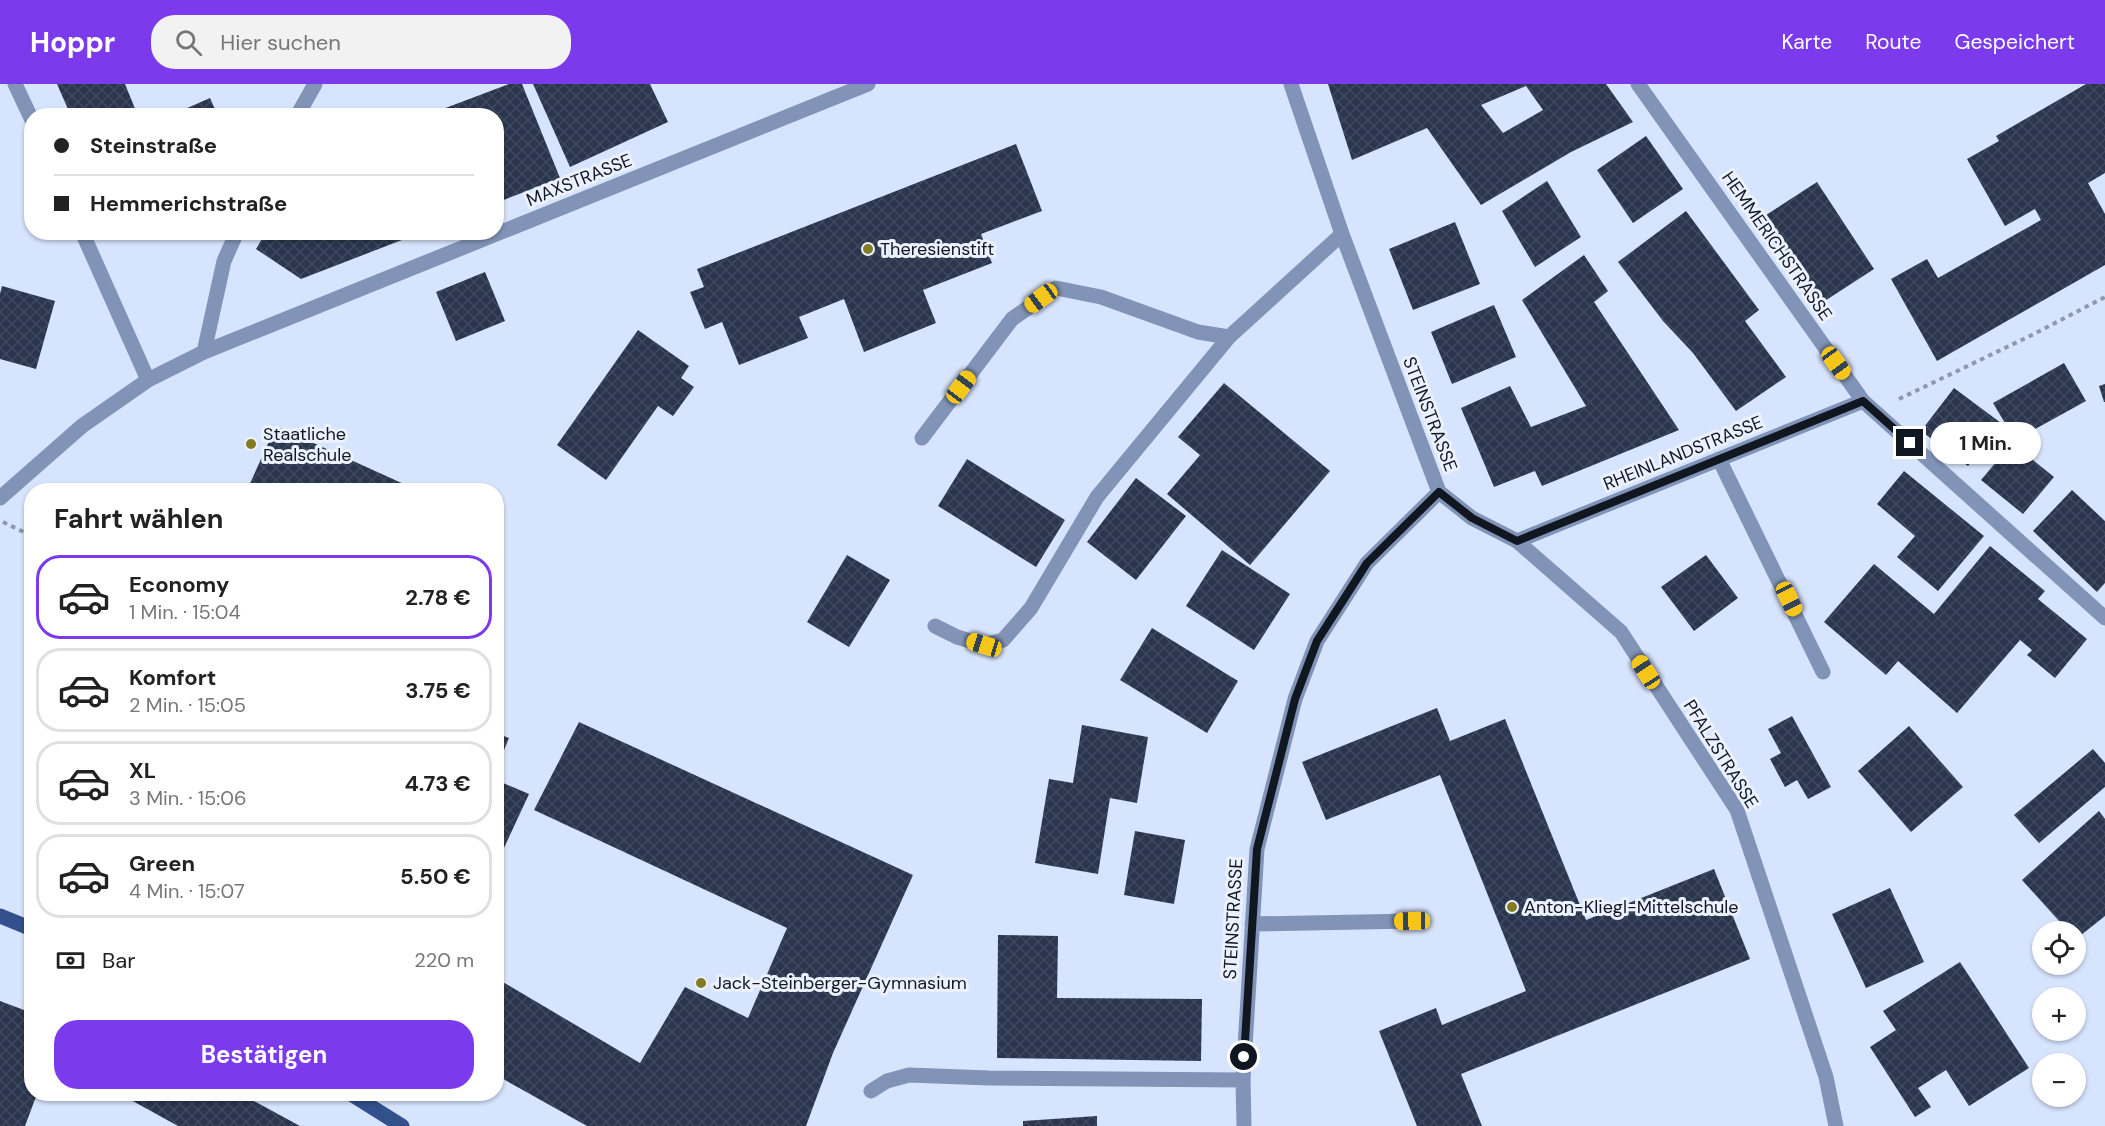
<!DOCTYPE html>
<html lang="de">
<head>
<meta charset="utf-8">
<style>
	:root { --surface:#fff; --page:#f2f2f2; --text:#222; --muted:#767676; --line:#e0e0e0; --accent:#7c3aed }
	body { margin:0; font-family:"DM Sans",sans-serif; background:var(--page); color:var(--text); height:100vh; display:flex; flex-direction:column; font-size:22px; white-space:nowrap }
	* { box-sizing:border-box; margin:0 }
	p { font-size:20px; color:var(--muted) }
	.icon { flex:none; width:33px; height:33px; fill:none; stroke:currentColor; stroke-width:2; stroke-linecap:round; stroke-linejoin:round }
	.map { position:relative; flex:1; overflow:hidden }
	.side { position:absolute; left:24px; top:399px; width:480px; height:618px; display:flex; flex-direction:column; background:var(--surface); border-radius:24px; box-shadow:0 2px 4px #0004 }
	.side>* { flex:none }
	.banner { position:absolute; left:24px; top:24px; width:480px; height:132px; border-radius:24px; box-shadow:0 2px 4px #0004; display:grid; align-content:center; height:132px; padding:0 30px; background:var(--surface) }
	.controls { position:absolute; left:2032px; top:837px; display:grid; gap:12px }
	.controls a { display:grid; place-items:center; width:54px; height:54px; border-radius:50%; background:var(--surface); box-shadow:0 2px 4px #0004; font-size:30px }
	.end { position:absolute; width:27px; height:27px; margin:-14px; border:8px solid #111721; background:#fff; box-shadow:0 0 0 3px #fff }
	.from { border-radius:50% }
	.bubble { position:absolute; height:42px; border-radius:21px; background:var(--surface); box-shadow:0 2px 4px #0004; font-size:20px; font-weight:700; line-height:42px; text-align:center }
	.car { position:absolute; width:18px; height:36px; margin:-18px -9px; border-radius:8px; box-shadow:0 0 4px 2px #0007; background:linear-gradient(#f5c518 24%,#345 0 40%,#f5c518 0 76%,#345 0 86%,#f5c518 0) }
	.banner b { display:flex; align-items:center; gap:21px; height:57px; font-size:22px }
	.banner b+b { border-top:2px solid var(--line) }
	.banner i { width:15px; height:15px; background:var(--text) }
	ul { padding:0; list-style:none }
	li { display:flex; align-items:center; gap:18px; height:84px; margin:0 12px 9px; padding:0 18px; border:3px solid var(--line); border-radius:24px }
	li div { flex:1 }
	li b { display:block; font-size:22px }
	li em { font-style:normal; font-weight:700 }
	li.current { border-color:var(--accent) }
	li>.icon { width:54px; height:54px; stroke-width:1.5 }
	h2 { padding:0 30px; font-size:27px; line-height:72px }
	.pay { display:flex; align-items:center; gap:15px; height:66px; padding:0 30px; font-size:22px }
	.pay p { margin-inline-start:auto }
	.button { display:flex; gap:12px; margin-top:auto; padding:12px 30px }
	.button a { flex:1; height:69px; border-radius:24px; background:var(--accent); color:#fff; font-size:24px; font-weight:700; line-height:69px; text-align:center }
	header { display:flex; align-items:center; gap:36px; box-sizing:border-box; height:84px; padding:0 30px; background:var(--accent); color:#fff }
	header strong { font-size:28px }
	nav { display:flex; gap:33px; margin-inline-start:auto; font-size:21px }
	.search { width:420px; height:54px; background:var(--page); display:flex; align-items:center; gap:15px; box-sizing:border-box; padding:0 21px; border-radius:24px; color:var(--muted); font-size:22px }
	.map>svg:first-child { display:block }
</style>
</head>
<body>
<header>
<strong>Hoppr</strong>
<div class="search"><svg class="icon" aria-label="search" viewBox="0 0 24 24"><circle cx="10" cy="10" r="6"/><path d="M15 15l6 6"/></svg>Hier suchen</div>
<nav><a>Karte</a><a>Route</a><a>Gespeichert</a></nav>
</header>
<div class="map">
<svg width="2105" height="1042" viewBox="0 0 2105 1042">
	<defs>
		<pattern id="building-cross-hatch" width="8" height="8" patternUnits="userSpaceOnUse" patternTransform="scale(1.5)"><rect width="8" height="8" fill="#2a364e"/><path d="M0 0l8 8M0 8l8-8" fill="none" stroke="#3f4a5e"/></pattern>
	</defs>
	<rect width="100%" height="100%" fill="#d7e4fd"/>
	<path fill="url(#building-cross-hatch)" fill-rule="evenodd" d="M57,0H125L138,32H71Z
		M509,0H522L560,94L496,119V32L427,31Z
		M533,0H650L668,38L570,83Z
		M1328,0H1606L1633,38L1571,68L1481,121L1427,44L1352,76ZM1526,2L1543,26L1503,49L1481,21Z
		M2086,0H2105V89L2088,99L2105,130V181L1937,277L1891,195L1927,175L1938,194L2041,136L2035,125L2005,142L1967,75L1999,57L1996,52Z
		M210,14L218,32H169Z
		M1646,52L1683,105L1633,139L1597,86Z
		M1016,60L1042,127L981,150L992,179L923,206L936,239L864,268L844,215L799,233L808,254L739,281L722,238L705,245L690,208L704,203L697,185Z
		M1547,97L1581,153L1535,183L1502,127Z
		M1817,98L1874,185L1817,222L1760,135Z
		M1686,127L1759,226L1745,237L1786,293L1736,327L1693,269L1663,237L1618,178Z
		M1455,138L1480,200L1413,226L1389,165Z
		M266,148H420V149L301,195L256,165Z
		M1584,171L1608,207L1594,218L1679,346L1542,402L1535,387L1494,403L1461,324L1510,302L1531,343L1586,322L1522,216Z
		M485,188L505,237L456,257L436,208Z
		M2,202L55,217L36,285L0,275V210Z
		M1494,221L1516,273L1452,300L1431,248Z
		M638,246L689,282L681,294L694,303L673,332L658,322L606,396L557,361Z
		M2064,279L2086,317L2015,356L1993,319Z
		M1224,299L1330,387L1250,481L1167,410L1200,371L1178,353Z
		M2105,300V318H2104L2099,302Z
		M1954,304L2001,339L1968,382L1921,347Z
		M276,342L417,406H247Z
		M2012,359L2054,393L2023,430L1981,396Z
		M967,375L1065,436L1036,483L938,422Z
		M1904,387L1984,452L1938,507L1897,473L1915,452L1877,420Z
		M1136,394L1186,432L1136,496L1087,458Z
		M2072,406L2105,437V499L2097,508L2033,447Z
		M1990,462L2045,507L2038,515L2087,555L2055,594L2027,571L2032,566L2020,556L1957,629L1898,577L1886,591L1824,538L1874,480L1934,530Z
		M1222,466L1290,510L1254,566L1186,522Z
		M847,471L890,496L849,563L807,538Z
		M1706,471L1738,514L1694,547L1661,503Z
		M1152,544L1238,597L1207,649L1120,596Z
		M1437,624L1450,657L1505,635L1586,836L1714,785L1750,875L1461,990L1482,1042H1417L1379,947L1436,924L1442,941L1526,907L1440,691L1326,736L1302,678Z
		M1792,632L1831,703L1808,715L1797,696L1785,703L1770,675L1781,669L1768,645Z
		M579,638L913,791L833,969L806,1042H587L496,991V894L640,979L685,903L748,934L787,844L534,726Z
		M1082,641L1148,653L1137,719L1110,714L1098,790L1035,779L1049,695L1073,699Z
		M1909,642L1963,703L1911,748L1858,687Z
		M496,649L509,654L497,683H496Z
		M2093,665L2105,679V703L2039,759L2014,731Z
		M496,696L529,710L496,781Z
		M2099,727L2105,735V832L2076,855V848H2069L2022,796Z
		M1135,747L1185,756L1174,820L1124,811Z
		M1890,804L1924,878L1866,904L1832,830Z
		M998,851L1058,852L1057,914L1202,915L1201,977L997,974Z
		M1960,878L2029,984L1969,1022L1946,986L1918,1004L1931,1023L1915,1033L1870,963L1896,946L1883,927Z
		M0,917L32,929V1010H37L25,1042H0Z
		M120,1010H241L300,1042H178Z
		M1097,1032V1042H1023V1037Z"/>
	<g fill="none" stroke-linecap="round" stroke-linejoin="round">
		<path stroke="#8d98ab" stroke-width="4" stroke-dasharray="4.5 4.5" stroke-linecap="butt" d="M1899,315L2032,251L2105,213
			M3,438L32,452"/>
		<path stroke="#8194b7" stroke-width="15" d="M15,0L32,36
			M1291,0L1342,150L1439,408
			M1638,0L1863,317L2105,534
			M297,32L315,0
			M82,148L148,296
			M204,268L224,177L237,148
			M922,354L1012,235L1056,204L1101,213L1198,248L1229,253L1342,150
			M1719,375L1823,588
			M1439,408L1472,434L1517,457L1621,548L1737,726L1826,993L1836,1042
			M0,414L82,342L148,296L204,268L868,0
			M1517,457L1863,317
			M935,542L957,553L984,561L1003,556L1031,524L1097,413L1229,253
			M1252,840L1412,837
			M871,1007L887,997L909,991L989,994L1243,996
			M1244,1042L1243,996L1257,765L1295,615L1317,557L1367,479L1439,408"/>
		<path stroke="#32508c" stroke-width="15" d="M0,832L32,845
			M351,1010L402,1042"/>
	</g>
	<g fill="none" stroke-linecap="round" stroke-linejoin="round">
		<path stroke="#111721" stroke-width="8" d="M1244,973L1257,765L1295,615L1317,557L1367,479L1439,408L1472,434L1517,457L1863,317L1910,359"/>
	</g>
	<g fill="#837b21" stroke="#ebf1fe" stroke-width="2">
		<circle cx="868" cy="165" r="6"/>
		<circle cx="251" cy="360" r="6"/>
		<circle cx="1512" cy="823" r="6"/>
		<circle cx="701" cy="899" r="6"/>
	</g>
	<g text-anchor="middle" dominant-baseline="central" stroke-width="6" stroke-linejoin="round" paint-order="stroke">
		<g font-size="18" fill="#111721" stroke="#ebf1fe">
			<text transform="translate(579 96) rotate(-22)">MAXSTRASSE</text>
			<text transform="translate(1777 162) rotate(55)">HEMMERICHSTRASSE</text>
			<text transform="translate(1430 330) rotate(69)">STEINSTRASSE</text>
			<text transform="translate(1683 369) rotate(-22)">RHEINLANDSTRASSE</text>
			<text transform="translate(1721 670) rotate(58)">PFALZSTRASSE</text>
			<text transform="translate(1233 835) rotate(-87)">STEINSTRASSE</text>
		</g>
		<g font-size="18" fill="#111721" stroke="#ebf1fe" text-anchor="start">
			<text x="880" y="165">Theresienstift</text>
			<text x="263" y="350">Staatliche<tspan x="263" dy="21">Realschule</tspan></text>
			<text x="1524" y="823">Anton-Kliegl-Mittelschule</text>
			<text x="713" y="899">Jack-Steinberger-Gymnasium</text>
		</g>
	</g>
</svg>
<div class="controls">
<a><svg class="icon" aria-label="locate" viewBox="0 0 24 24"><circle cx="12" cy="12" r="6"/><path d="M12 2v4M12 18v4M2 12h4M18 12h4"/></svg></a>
<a>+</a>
<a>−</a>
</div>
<i class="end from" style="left:1244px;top:973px"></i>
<i class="end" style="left:1910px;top:359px"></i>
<div class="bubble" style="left:1930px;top:338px;width:111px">1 Min.</div>
<i class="car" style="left:1041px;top:214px;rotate:234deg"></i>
<i class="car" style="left:1836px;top:279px;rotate:144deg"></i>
<i class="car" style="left:961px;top:303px;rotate:37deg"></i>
<i class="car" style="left:1789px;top:515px;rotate:154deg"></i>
<i class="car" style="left:984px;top:561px;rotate:287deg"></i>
<i class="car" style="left:1646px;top:588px;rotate:327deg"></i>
<i class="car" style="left:1412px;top:837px;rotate:269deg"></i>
<div class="banner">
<b><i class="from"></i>Steinstraße</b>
<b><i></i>Hemmerichstraße</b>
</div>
<section class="side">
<h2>Fahrt wählen</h2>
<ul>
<li class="current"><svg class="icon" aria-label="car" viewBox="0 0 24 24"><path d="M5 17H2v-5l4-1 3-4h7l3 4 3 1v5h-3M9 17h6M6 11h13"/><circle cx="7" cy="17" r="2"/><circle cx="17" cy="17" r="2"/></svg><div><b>Economy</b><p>1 Min. · 15:04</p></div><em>2.78 €</em></li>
<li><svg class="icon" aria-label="car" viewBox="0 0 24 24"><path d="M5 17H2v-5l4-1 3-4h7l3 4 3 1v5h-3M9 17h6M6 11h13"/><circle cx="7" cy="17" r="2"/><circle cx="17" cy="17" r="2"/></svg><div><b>Komfort</b><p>2 Min. · 15:05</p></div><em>3.75 €</em></li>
<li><svg class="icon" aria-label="car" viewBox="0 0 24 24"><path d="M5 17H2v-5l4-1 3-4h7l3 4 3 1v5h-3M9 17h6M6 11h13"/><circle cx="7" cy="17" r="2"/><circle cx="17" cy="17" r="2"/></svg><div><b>XL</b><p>3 Min. · 15:06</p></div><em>4.73 €</em></li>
<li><svg class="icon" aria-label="car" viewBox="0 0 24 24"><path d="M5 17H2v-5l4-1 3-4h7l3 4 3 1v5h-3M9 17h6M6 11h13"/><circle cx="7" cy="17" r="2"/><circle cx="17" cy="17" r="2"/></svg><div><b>Green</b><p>4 Min. · 15:07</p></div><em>5.50 €</em></li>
</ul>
<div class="pay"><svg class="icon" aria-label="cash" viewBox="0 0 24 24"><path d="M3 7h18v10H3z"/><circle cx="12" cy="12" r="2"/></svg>Bar<p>220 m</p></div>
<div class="button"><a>Bestätigen</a></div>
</section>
</div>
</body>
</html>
